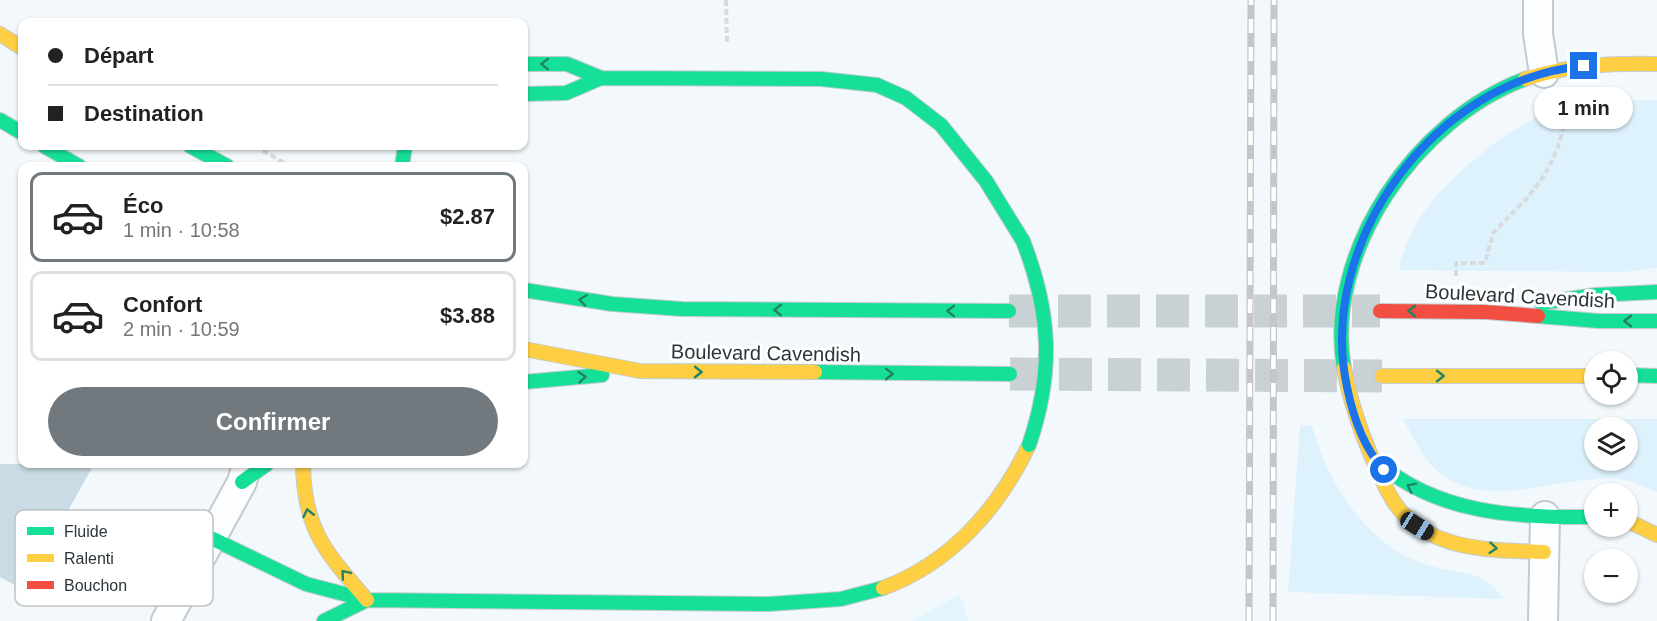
<!DOCTYPE html>
<html lang="fr">
<head>
<meta charset="utf-8">
<style>
	:root { --surface:#fff; --page:#f2f2f2; --text:#222; --muted:#767676; --line:#e0e0e0; --accent:#71797e }
	body { margin:0; font-family:Arial,sans-serif; background:var(--page); color:var(--text); height:100vh; display:flex; flex-direction:column; font-size:22px; white-space:nowrap }
	* { box-sizing:border-box; margin:0 }
	p { font-size:20px; color:var(--muted) }
	.icon { flex:none; width:33px; height:33px; fill:none; stroke:currentColor; stroke-width:2; stroke-linecap:round; stroke-linejoin:round }
	.map { position:relative; flex:1; overflow:hidden }
	.panel { position:absolute; left:18px; top:162px; width:510px; height:306px; display:flex; flex-direction:column; background:var(--surface); border-radius:12px; box-shadow:0 2px 4px #0004 }
	.panel>* { flex:none }
	.banner { position:absolute; left:18px; top:18px; width:510px; height:132px; border-radius:12px; box-shadow:0 2px 4px #0004; display:grid; align-content:center; height:132px; padding:0 30px; background:var(--surface) }
	.controls { position:absolute; left:1584px; top:351px; display:grid; gap:12px }
	.controls a { display:grid; place-items:center; width:54px; height:54px; border-radius:50%; background:var(--surface); box-shadow:0 2px 4px #0004; font-size:30px }
	.end { position:absolute; width:27px; height:27px; margin:-14px; border:8px solid #1a73e8; background:#fff; box-shadow:0 0 0 3px #fff }
	.from { border-radius:50% }
	.bubble { position:absolute; height:42px; border-radius:21px; background:var(--surface); box-shadow:0 2px 4px #0004; font-size:20px; font-weight:800; line-height:42px; text-align:center }
	.car { position:absolute; width:18px; height:36px; margin:-18px -9px; border-radius:8px; box-shadow:0 0 4px 2px #0007; background:linear-gradient(#222 24%,#8ab4d8 0 40%,#222 0 76%,#8ab4d8 0 86%,#222 0) }
	.banner b { display:flex; align-items:center; gap:21px; height:57px; font-size:22px }
	.banner b+b { border-top:2px solid var(--line) }
	.banner i { width:15px; height:15px; background:var(--text) }
	ul { padding:10px 0 0; list-style:none }
	li { display:flex; align-items:center; gap:18px; height:90px; margin:0 12px 9px; padding:0 18px; border:3px solid var(--line); border-radius:12px }
	li div { flex:1 }
	li b { display:block; font-size:22px }
	li em { font-style:normal; font-weight:800 }
	li.on { border-color:var(--accent) }
	li>.icon { width:54px; height:54px; stroke-width:1.5 }
	.primary-button { display:flex; gap:12px; margin-top:auto; padding:12px 30px }
	.primary-button a { flex:1; height:69px; border-radius:36px; background:var(--accent); color:#fff; font-size:24px; font-weight:800; line-height:69px; text-align:center }
	.map>svg:first-child { display:block }
</style>
</head>
<body>
<div class="map">
<svg width="1657" height="621" viewBox="0 0 1657 621">
	<rect width="100%" height="100%" fill="#f2f8fc"/>
	<path fill="#e2f4fd" d="M959,595L963,601L968,621H912Z"/>
	<path fill="#def2fd" fill-rule="evenodd" d="M1657,100V268L1623,272L1399,270C1403,248 1413,226 1427,208C1451,176 1510,125 1548,113C1584,102 1620,100 1657,100Z
		M1403,419H1657V492C1646,487 1630,480 1618,479C1555,474 1484,517 1432,466C1420,454 1412,434 1403,419ZM1594,428H1628V460H1594Z
		M1300,425L1312,426C1317,440 1321,456 1328,469C1347,510 1383,552 1428,565C1463,576 1479,566 1504,599L1288,592Z"/>
	<path fill="#c9dbe4" d="M0,464H94L24,590L0,577Z"/>
	<g fill="none" stroke-linecap="round" stroke-linejoin="round">
		<path stroke="#cad1d5" stroke-width="33" stroke-dasharray="33 16" stroke-linecap="butt" d="M1009,311H1380
			M1010,374L1382,376"/>
		<defs>
			<path id="street" d="M1538,0V34L1544,73
				M166,621L242,482L247,464
				M1543,621L1545,516"/>
			<path id="fast" d="M524,64H567L601,78L821,79L877,85L906,98L941,125L986,181L1023,241
				M524,94L566,93L601,78
				M0,120L22,133
				M44,146L79,166
				M190,146L227,166
				M402,166L405,146
				M524,290L612,304L682,309L1009,311
				M1541,303L1596,295L1657,292
				M1538,316L1598,321H1657
				M1344,368C1324,251 1417,119 1525,79
				M815,372L1010,374
				M1628,375L1657,376
				M524,382L602,375
				M1376,461C1437,514 1516,518 1594,517
				M242,482L267,464
				M211,538L306,584L367,600L769,604L841,599L883,588
				M324,621L367,600"/>
			<path id="slow" d="M0,34L22,48
				M1525,79C1568,65 1612,63 1657,64
				M524,349L640,371L815,372
				M1344,368C1350,401 1360,430 1373,460C1380,475 1386,491 1396,505C1430,552 1493,550 1544,552
				M1382,376H1594
				M303,464C304,531 326,552 367,600
				M1628,521L1657,535
				M883,588C951,563 999,508 1029,445"/>
			<path id="jam" d="M1380,311L1486,312L1538,316"/>
		</defs>
		<use href="#street" stroke="#c2cace" stroke-width="32"/>
		<use href="#fast" stroke="#c2cace" stroke-width="16"/>
		<use href="#slow" stroke="#c2cace" stroke-width="16"/>
		<use href="#jam" stroke="#c2cace" stroke-width="16"/>
		<path stroke="#d8dadc" stroke-width="4" stroke-dasharray="6 3" stroke-linecap="butt" d="M726,0L727,44
			M255,146L290,166
			M1456,276V263H1485L1493,233L1526,199L1540,182L1551,163L1559,144L1569,106"/>
		<use href="#street" stroke="#fdfeff" stroke-width="28"/>
		<use href="#fast" stroke="#16e098" stroke-width="14"/>
		<use href="#slow" stroke="#ffcf43" stroke-width="14"/>
		<use href="#jam" stroke="#f24e42" stroke-width="14"/>
		<defs>
			<path id="rail" d="M1249,621L1251,0
				M1273,621L1274,0"/>
		</defs>
		<use href="#rail" stroke="#c4c6c7" stroke-width="7"/>
		<use href="#rail" stroke="#fff" stroke-width="4.5" stroke-dasharray="14" stroke-linecap="butt"/>
		<defs>
			<path id="fast-bridge" d="M1023,241C1051,313 1054,372 1029,445"/>
		</defs>
		<use href="#fast-bridge" stroke="#c2cace" stroke-width="16" stroke-linecap="butt"/>
		<use href="#fast-bridge" stroke="#16e098" stroke-width="14"/>
	</g>
	<defs><path id="oneway-chevron" d="M-2-3.5L2.5 0L-2 3.5" fill="none" stroke-width="1.6" stroke-linecap="round" stroke-linejoin="round" transform="scale(1.5)"/></defs>
	<g stroke="#228264">
		<use href="#oneway-chevron" transform="translate(545 64) rotate(-179)"/>
		<use href="#oneway-chevron" transform="translate(583 300) rotate(-172)"/>
		<use href="#oneway-chevron" transform="translate(778 310) rotate(-180)"/>
		<use href="#oneway-chevron" transform="translate(951 311) rotate(-180)"/>
		<use href="#oneway-chevron" transform="translate(1412 311) rotate(-179)"/>
		<use href="#oneway-chevron" transform="translate(1628 321) rotate(180)"/>
		<use href="#oneway-chevron" transform="translate(698 372) rotate(1)"/>
		<use href="#oneway-chevron" transform="translate(889 374)"/>
		<use href="#oneway-chevron" transform="translate(1440 376)"/>
		<use href="#oneway-chevron" transform="translate(582 377) rotate(-5)"/>
		<use href="#oneway-chevron" transform="translate(1411 487) rotate(-154)"/>
		<use href="#oneway-chevron" transform="translate(308 513) rotate(-103)"/>
		<use href="#oneway-chevron" transform="translate(1493 548) rotate(5)"/>
		<use href="#oneway-chevron" transform="translate(345 574) rotate(-130)"/>
	</g>
	<g fill="none" stroke-linecap="round" stroke-linejoin="round">
		<path stroke="#1a73e8" stroke-width="8" d="M1384,470C1363,447 1353,417 1347,387C1316,242 1435,79 1584,66"/>
	</g>
	<g text-anchor="middle" dominant-baseline="central" stroke-width="6" stroke-linejoin="round" paint-order="stroke">
		<g font-size="20" fill="#2b353a" stroke="#fff">
			<text transform="translate(1520 296) rotate(3)">Boulevard Cavendish</text>
			<text transform="translate(766 353) rotate(1)">Boulevard Cavendish</text>
		</g>
	</g>
	<rect x="15" y="510" width="198" height="96" rx="9" fill="#fff" stroke="#bfc2c4" stroke-width="1.5"/>
	<rect x="27" y="527" width="27" height="8" fill="#16e098"/>
	<rect x="27" y="554" width="27" height="8" fill="#ffcf43"/>
	<rect x="27" y="581" width="27" height="8" fill="#f24e42"/>
	<g font-size="16" fill="#2b353a">
		<text x="64" y="537">Fluide</text>
		<text x="64" y="564">Ralenti</text>
		<text x="64" y="591">Bouchon</text>
	</g>
</svg>
<div class="controls">
<a><svg class="icon" aria-label="locate" viewBox="0 0 24 24"><circle cx="12" cy="12" r="6"/><path d="M12 2v4M12 18v4M2 12h4M18 12h4"/></svg></a>
<a><svg class="icon" aria-label="layers" viewBox="0 0 24 24"><path d="M12 4l9 5-9 5-9-5zM3 14l9 5 9-5"/></svg></a>
<a>+</a>
<a>−</a>
</div>
<i class="end from" style="left:1384px;top:470px"></i>
<i class="end" style="left:1584px;top:66px"></i>
<div class="bubble" style="left:1534px;top:87px;width:99px">1 min</div>
<i class="car" style="left:1417px;top:526px;rotate:122deg"></i>
<div class="banner">
<b><i class="from"></i>Départ</b>
<b><i></i>Destination</b>
</div>
<section class="panel">
<ul>
<li class="on"><svg class="icon" aria-label="car" viewBox="0 0 24 24"><path d="M5 17H2v-5l4-1 3-4h7l3 4 3 1v5h-3M9 17h6M6 11h13"/><circle cx="7" cy="17" r="2"/><circle cx="17" cy="17" r="2"/></svg><div><b>Éco</b><p>1 min · 10:58</p></div><em>$2.87</em></li>
<li><svg class="icon" aria-label="car" viewBox="0 0 24 24"><path d="M5 17H2v-5l4-1 3-4h7l3 4 3 1v5h-3M9 17h6M6 11h13"/><circle cx="7" cy="17" r="2"/><circle cx="17" cy="17" r="2"/></svg><div><b>Confort</b><p>2 min · 10:59</p></div><em>$3.88</em></li>
</ul>
<div class="primary-button"><a>Confirmer</a></div>
</section>
</div>
</body>
</html>
